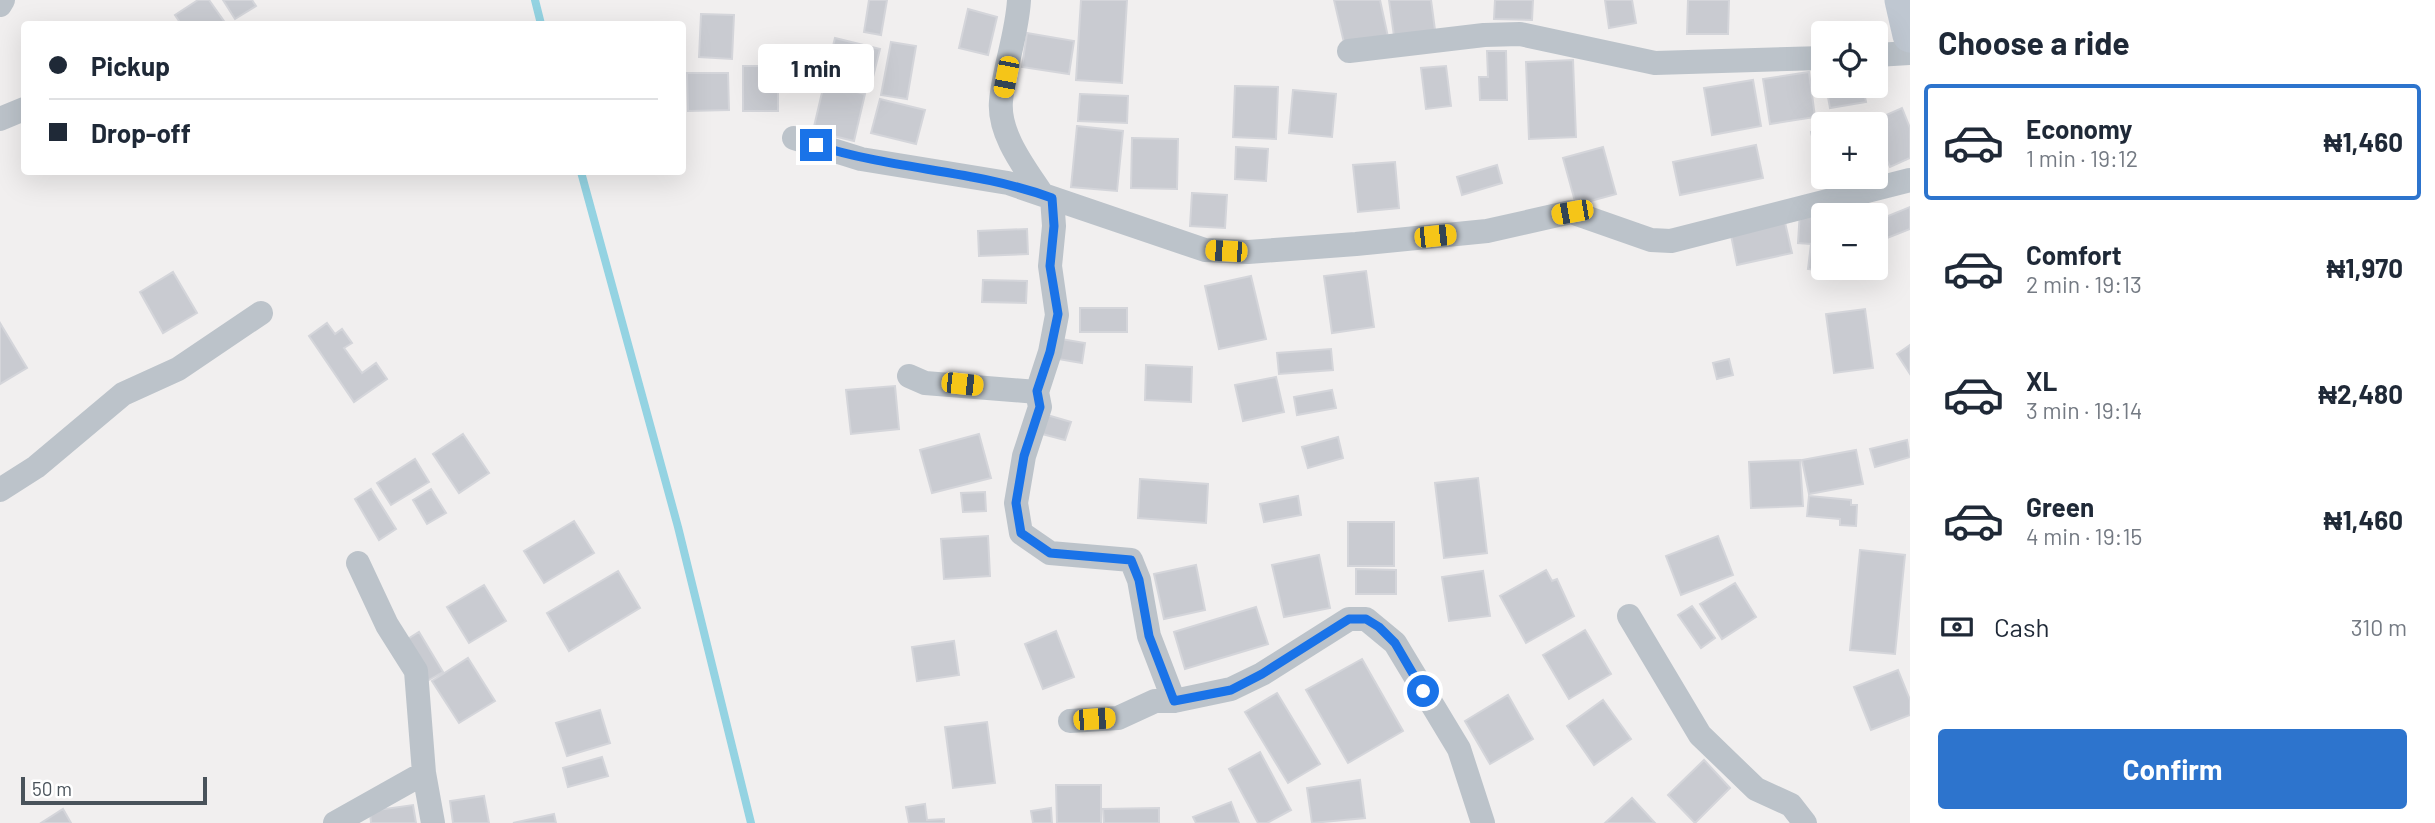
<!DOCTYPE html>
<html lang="en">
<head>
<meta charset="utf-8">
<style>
	:root { --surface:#fff; --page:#f6f6f7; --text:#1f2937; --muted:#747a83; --line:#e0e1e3; --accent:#2d74cd }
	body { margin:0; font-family:Barlow,sans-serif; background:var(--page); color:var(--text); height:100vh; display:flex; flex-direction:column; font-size:26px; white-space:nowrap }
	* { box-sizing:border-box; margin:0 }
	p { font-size:23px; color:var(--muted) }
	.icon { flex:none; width:38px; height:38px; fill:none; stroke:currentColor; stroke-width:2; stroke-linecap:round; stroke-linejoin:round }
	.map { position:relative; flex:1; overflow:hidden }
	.details { display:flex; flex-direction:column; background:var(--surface); width:525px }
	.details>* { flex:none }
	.banner { position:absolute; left:21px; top:21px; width:665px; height:154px; border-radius:7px; box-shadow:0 7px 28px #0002; display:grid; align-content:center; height:154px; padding:0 28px; background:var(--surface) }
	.buttons { position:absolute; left:1811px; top:21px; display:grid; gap:14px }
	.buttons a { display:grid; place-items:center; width:77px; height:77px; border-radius:7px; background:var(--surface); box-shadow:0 7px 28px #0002; font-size:35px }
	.scale { position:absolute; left:21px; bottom:18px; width:186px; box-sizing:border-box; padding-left:7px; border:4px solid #49525a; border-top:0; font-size:19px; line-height:24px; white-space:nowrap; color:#49525a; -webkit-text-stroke:5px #fff; paint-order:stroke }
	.end { position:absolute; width:32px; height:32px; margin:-16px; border:9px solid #1a73e8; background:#fff; box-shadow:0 0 0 4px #fff }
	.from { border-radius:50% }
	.bubble { position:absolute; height:49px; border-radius:7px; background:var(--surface); box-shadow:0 7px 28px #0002; font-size:23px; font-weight:700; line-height:49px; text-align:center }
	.car { position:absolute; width:21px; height:42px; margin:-21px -10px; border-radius:9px; box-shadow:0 0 5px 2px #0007; background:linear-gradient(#f5c518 24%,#345 0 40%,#f5c518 0 76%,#345 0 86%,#f5c518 0) }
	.banner b { display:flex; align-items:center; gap:24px; height:66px; font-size:26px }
	.banner b+b { border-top:2px solid var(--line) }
	.banner i { width:18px; height:18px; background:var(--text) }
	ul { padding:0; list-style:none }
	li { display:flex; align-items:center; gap:21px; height:116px; margin:0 14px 10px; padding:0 14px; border:4px solid transparent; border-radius:7px }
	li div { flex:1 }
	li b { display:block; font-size:26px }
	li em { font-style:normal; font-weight:700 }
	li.selected { border-color:var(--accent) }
	li>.icon { width:63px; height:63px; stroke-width:1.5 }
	h2 { padding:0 28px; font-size:32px; line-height:84px }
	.pay { display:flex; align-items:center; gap:18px; height:77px; padding:0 28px; font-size:26px }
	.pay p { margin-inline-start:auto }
	.action { display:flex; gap:14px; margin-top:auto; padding:14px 28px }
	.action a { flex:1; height:80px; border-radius:7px; background:var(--accent); color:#fff; font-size:28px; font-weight:700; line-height:80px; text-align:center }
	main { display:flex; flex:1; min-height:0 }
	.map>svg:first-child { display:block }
</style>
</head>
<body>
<main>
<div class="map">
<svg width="1910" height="823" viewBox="0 0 1910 823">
	<rect width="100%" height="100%" fill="#f1efef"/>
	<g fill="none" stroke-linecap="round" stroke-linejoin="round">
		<path stroke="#94d3e2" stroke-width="8" d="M535,0L541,24
			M581,172L678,527L751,823"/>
	</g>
	<path fill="#c9cbd1" stroke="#d4d5da" stroke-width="2" d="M198,0H209L226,24H181L175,15Z
		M223,0H252L256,6L235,19Z
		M869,0H887L881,35L864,32Z
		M1081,0H1127L1122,83L1076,80Z
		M1334,0H1380L1388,37L1345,47Z
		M1389,0H1431L1435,30L1394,36Z
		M1495,0H1533L1532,20L1494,19Z
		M1605,0H1632L1636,23L1609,28Z
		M1688,0H1729L1728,34H1687Z
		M968,9L997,17L988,55L959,48Z
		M701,14L734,15L732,59L699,57Z
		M1027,33L1074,41L1069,74L1022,67Z
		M835,38L880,49L870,89L825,78Z
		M891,42L916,46L907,99L881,95Z
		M1487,51H1506L1507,100H1480L1479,77H1488Z
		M1573,60L1576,137L1529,139L1526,62Z
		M743,66H778V111H743Z
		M1446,66L1451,106L1426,109L1421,68Z
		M1809,72L1815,117L1770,124L1763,79Z
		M687,73H728L729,110L688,111Z
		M1753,80L1761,126L1712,135L1704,88Z
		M824,84L865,94L854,141L813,131Z
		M1235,86L1278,87L1276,139L1233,137Z
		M1826,86H1863L1866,102L1830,108Z
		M1293,90L1336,94L1332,137L1289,133Z
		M1080,94L1128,96L1127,123L1078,121Z
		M880,99L925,110L916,144L871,133Z
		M1902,108L1910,128V158L1890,167L1876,136V124L1870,122Z
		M1077,126L1123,131L1117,191L1071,187Z
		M1824,129V174L1820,175L1811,132Z
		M1132,138L1178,139L1177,189L1131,188Z
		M1756,145L1763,178L1680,195L1673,162Z
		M1236,147L1268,149L1266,181L1235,179Z
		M1603,147L1616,194L1576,205L1563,158Z
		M1395,162L1399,208L1358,212L1353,165Z
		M1497,165L1502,183L1462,195L1457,177Z
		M1192,193L1227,195L1225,228L1190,226Z
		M1910,207V229L1877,242L1876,221Z
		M1800,211L1837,215H1824V245L1798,243Z
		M1784,218L1792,253L1737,265L1730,230Z
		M1027,229L1028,254L979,256L978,231Z
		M1811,244L1824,246V268H1854L1852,276L1808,269Z
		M1366,271L1374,327L1332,333L1324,276Z
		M173,272L197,313L163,333L140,292Z
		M1251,276L1266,339L1219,349L1205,286Z
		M983,280L1027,281L1026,303L982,302Z
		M1080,308H1127V332H1080Z
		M1865,309L1873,368L1834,373L1826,314Z
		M0,323L27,368L0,384Z
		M327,323L335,334L342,329L352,343L344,348L362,373L376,363L387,379L354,402L309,336Z
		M1061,339L1085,343L1082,363L1058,359Z
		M1910,345V374L1897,354Z
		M1331,349L1333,370L1279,374L1277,353Z
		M1729,359L1733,375L1717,379L1713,363Z
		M1146,365L1192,367L1191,402L1145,400Z
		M1276,377L1284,412L1243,421L1235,385Z
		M895,386L899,429L851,434L846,390Z
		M1332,390L1336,408L1297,415L1294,397Z
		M1047,415L1071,422L1065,440L1042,434Z
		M463,434L489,473L459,493L433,454Z
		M979,434L991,478L932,493L920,450Z
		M1338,437L1343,458L1308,468L1302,447Z
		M1907,440L1910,457L1875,467L1870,449Z
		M1856,450L1863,484L1809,494L1802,460Z
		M415,459L429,482L391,505L377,483Z
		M1800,460L1803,506L1751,508L1749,462Z
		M1478,478L1487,553L1444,558L1435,483Z
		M1140,479L1208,484L1206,523L1138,518Z
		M371,489L396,529L379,540L355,499Z
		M431,489L446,513L427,524L413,500Z
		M985,492L986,511L963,512L961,493Z
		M1298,496L1301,515L1264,522L1260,504Z
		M1809,496L1851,500V505H1857L1856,526L1840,525V519L1807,516Z
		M574,521L594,553L544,583L524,551Z
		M1348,522H1394V566H1348Z
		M988,536L990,576L944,579L941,539Z
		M1718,536L1733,575L1681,595L1666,556Z
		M1860,550L1905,555L1895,654L1850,650Z
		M1319,555L1330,608L1284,617L1272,565Z
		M1196,565L1205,610L1164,619L1154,574Z
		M1356,569L1396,570V594H1356Z
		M1546,570L1552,581L1557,579L1574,616L1526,643L1500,596Z
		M618,571L640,608L569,651L547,613Z
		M1483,571L1490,616L1449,621L1442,577Z
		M1735,583L1756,617L1722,639L1700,604Z
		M484,585L506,621L469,643L447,607Z
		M1692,606L1715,638L1701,648L1678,615Z
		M1256,607L1268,644L1185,669L1174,632Z
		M1585,630L1611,674L1569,699L1543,655Z
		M1056,631L1074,677L1043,689L1025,644Z
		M419,632L443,672L427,681L403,642Z
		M954,641L959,675L917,681L912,647Z
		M468,658L495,701L459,723L432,681Z
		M1362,659L1403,731L1348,763L1306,690Z
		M1898,670L1910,700V715L1871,730L1854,687Z
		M1277,693L1320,764L1288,783L1245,712Z
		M1508,695L1533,739L1490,764L1465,721Z
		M1603,700L1631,739L1594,765L1567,726Z
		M600,710L610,743L567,756L556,723Z
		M987,722L995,783L953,788L945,727Z
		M1260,752L1291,810L1267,823H1258L1229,769Z
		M602,757L608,776L568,787L563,768Z
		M1704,760L1730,788L1695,823L1668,795Z
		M1360,780L1365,818L1312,823L1307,788Z
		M1056,785H1101V823H1057Z
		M484,796L489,823H453L450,801Z
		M1632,798L1655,823H1605Z
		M1231,802L1239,823H1196L1193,817Z
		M925,804L927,820L944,819V823H909L906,807Z
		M413,805L416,823H371L370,811Z
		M1051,808L1052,823H1033L1031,811Z
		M1159,808V823H1104L1103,809Z
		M63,809L71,823H41Z
		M554,814L556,823H513Z"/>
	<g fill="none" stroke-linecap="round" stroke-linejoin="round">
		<path stroke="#bcc3ca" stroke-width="24" d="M1019,0C1017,35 1004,67 1001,101C998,134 1025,168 1042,194
			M0,5L3,0
			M1349,51L1484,35L1520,34L1655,63L1824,58
			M1876,55L1910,53
			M0,119L24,109
			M794,138L861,159L1008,183L1205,250L1248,252L1356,244L1487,231L1571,212L1651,240L1671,241L1910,180
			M1052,198L1054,226L1050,266L1057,315L1050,352L1037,392L1040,407L1024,456L1016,503L1021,533L1050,553L1131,560L1139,580L1149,636L1174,701
			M909,376L925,383L1037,392
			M0,490L36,467L123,394L178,369L261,313
			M358,563L387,625L416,671L424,773L433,823
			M1629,616L1700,735L1756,789L1791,805L1805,823
			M1070,721L1118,718L1155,701H1174L1231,689L1262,674L1349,619H1366L1395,643L1459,749L1483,823
			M335,823L424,773"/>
		<path stroke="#bfc7d1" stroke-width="35" d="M1902,0L1910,35"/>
	</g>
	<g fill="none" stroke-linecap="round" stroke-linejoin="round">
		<path stroke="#1a73e8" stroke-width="9" d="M816,145C893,170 976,170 1052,198L1054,226L1050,266L1058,314L1050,352L1037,391L1040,407L1024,456L1016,503L1021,533L1050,553L1131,560L1139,580L1149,636L1174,701L1231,690L1262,674L1349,619H1366L1379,627L1395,643L1423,691"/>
	</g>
</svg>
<div class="buttons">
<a><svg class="icon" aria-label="locate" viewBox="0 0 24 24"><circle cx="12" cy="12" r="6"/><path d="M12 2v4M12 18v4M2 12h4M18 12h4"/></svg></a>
<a>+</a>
<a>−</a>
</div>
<div class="scale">50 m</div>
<i class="end from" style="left:1423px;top:691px"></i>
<i class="end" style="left:816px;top:145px"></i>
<div class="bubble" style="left:758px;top:44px;width:116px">1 min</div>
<i class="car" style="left:1006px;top:77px;rotate:191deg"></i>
<i class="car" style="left:1572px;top:212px;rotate:260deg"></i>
<i class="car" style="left:1435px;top:236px;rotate:84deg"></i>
<i class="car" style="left:1226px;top:251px;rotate:273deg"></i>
<i class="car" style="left:962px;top:384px;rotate:96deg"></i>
<i class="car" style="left:1094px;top:719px;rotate:86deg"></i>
<div class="banner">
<b><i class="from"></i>Pickup</b>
<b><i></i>Drop-off</b>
</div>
</div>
<section class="details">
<h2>Choose a ride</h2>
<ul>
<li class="selected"><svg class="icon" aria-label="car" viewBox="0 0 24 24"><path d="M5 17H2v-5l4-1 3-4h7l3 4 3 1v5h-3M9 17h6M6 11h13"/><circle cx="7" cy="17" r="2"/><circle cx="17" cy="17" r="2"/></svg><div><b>Economy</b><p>1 min · 19:12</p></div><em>₦1,460</em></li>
<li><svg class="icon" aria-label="car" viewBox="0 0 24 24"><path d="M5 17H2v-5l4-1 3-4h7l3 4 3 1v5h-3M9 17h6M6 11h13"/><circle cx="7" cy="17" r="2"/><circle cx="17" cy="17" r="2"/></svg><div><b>Comfort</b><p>2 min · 19:13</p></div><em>₦1,970</em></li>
<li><svg class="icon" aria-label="car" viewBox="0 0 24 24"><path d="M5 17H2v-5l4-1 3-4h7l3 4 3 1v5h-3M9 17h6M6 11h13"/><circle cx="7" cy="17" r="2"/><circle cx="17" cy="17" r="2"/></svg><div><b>XL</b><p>3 min · 19:14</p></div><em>₦2,480</em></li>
<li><svg class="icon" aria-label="car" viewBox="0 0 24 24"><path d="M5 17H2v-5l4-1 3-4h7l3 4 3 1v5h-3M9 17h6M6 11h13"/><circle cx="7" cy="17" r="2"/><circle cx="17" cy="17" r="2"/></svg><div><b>Green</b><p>4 min · 19:15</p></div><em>₦1,460</em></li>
</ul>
<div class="pay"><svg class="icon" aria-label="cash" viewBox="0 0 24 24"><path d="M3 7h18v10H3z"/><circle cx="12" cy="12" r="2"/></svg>Cash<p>310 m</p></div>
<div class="action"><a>Confirm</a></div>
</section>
</main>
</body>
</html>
